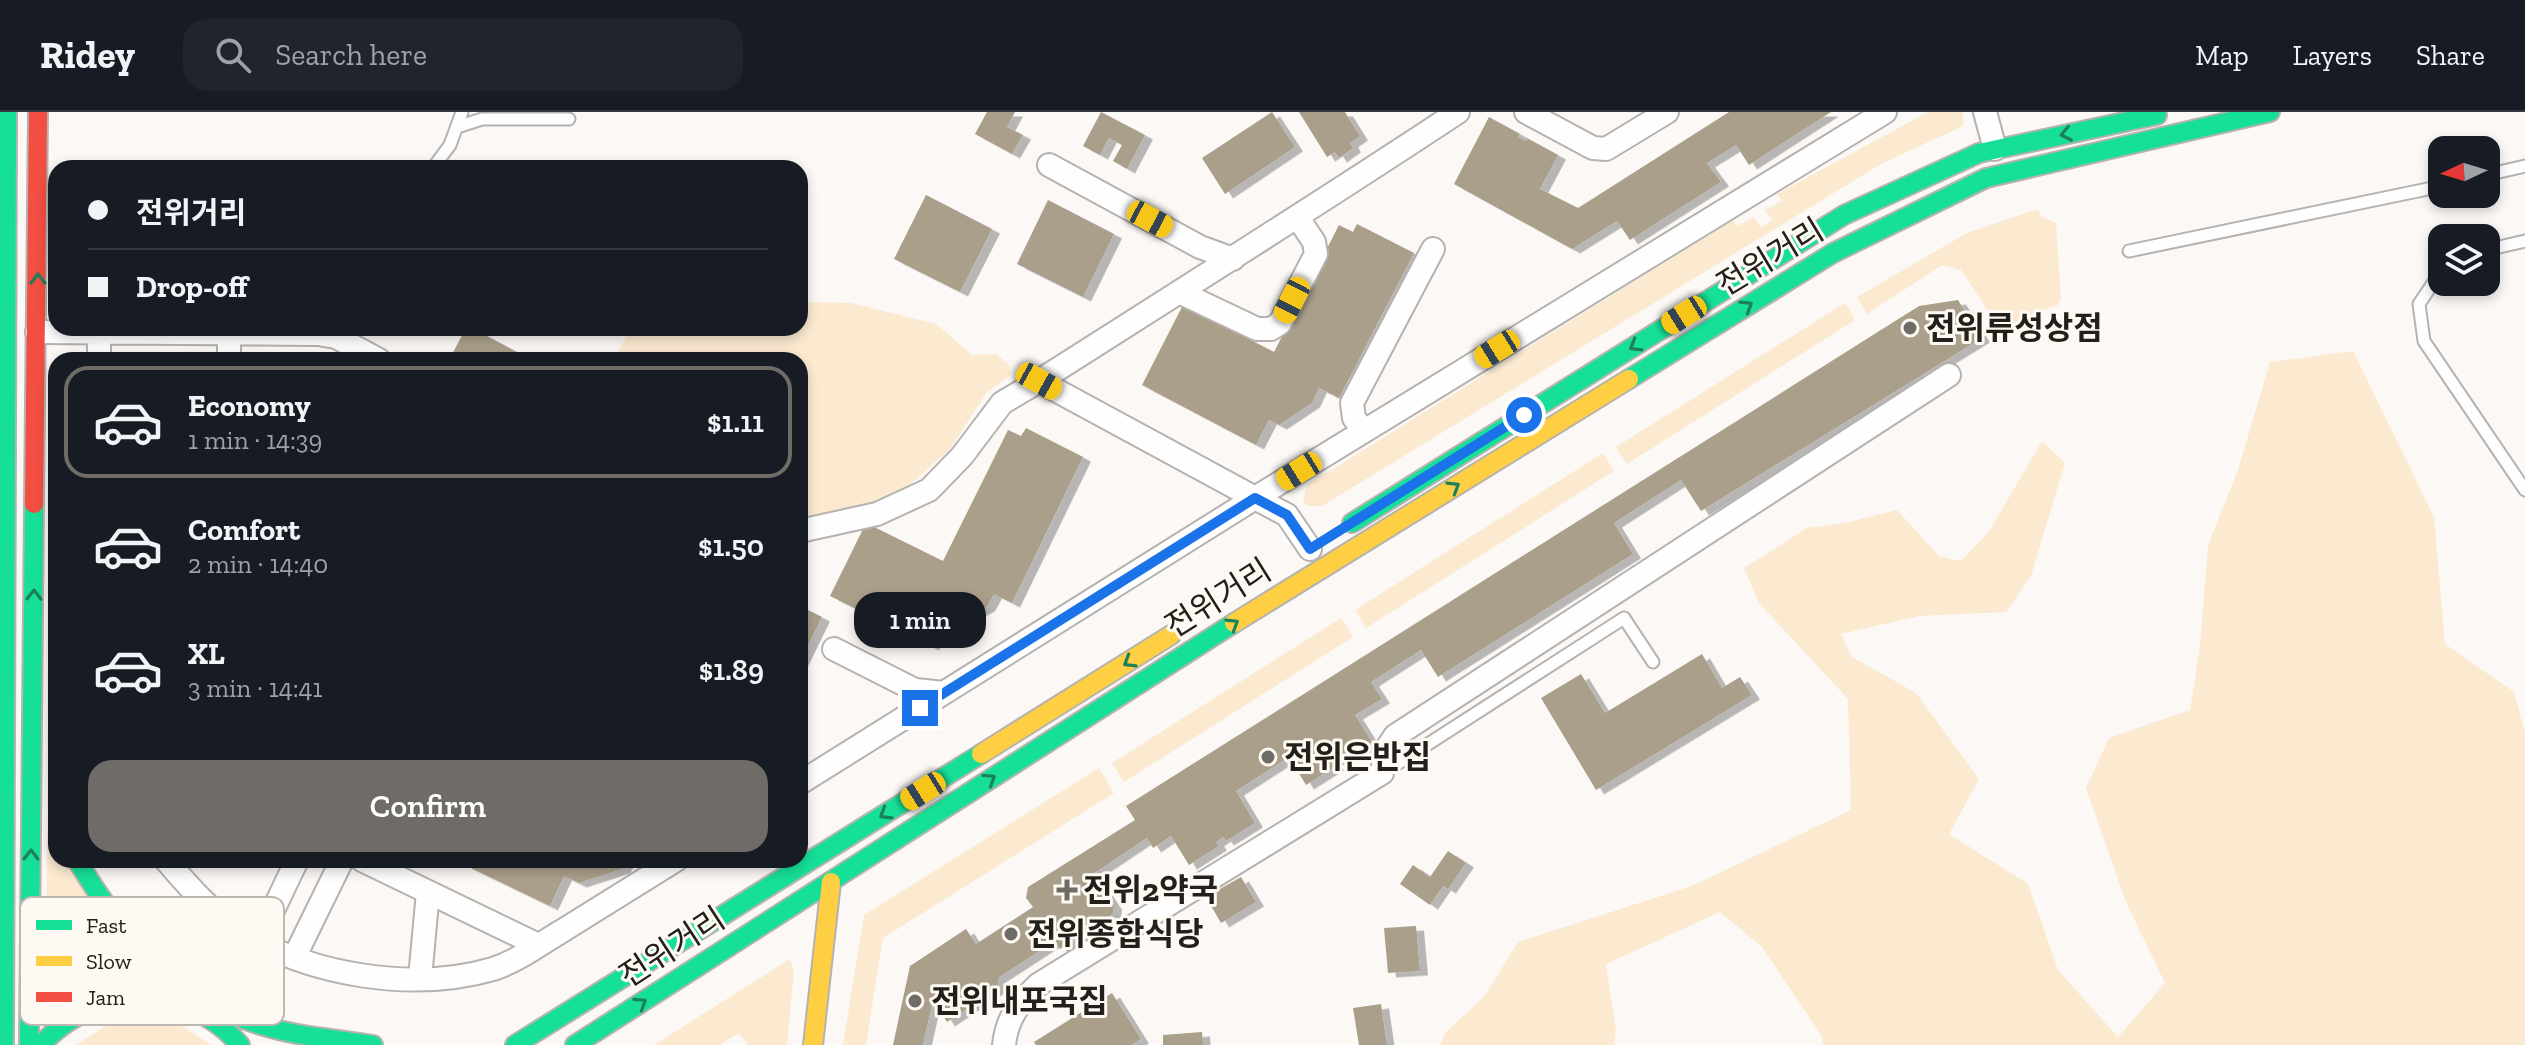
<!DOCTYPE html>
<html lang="en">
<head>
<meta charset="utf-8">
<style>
	:root { --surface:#171b24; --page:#20242c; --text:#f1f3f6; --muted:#9ea1a6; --line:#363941; --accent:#6f6c68 }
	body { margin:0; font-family:"Zilla Slab","Noto Sans KR",serif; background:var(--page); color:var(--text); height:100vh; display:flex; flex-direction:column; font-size:30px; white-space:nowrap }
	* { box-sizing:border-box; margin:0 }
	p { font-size:26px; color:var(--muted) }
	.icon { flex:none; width:44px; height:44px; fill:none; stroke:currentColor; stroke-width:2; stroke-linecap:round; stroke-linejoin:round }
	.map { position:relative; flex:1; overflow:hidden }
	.details { position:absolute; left:48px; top:240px; width:760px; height:516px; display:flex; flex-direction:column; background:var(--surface); border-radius:24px; box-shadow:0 4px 12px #0003 }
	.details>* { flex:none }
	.guide { position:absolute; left:48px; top:48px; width:760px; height:176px; border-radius:24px; box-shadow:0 4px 12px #0003; display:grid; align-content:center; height:176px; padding:0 40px; background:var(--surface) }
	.needle { width:52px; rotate:266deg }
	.buttons { position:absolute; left:2428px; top:24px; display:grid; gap:16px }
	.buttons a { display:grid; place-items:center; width:72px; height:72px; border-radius:16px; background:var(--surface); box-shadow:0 4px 12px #0003; font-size:40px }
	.end { position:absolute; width:36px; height:36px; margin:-18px; border:10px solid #1a73e8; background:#fff; box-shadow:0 0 0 4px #fff }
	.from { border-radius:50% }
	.bubble { position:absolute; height:56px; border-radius:24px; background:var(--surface); box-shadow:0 4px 12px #0003; font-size:26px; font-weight:600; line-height:56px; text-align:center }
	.car { position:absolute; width:24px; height:48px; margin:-24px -12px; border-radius:10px; box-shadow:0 0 6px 2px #0007; background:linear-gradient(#f5c518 24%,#345 0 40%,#f5c518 0 76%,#345 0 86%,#f5c518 0) }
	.guide b { display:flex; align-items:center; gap:28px; height:76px; font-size:30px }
	.guide b+b { border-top:2px solid var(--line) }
	.guide i { width:20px; height:20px; background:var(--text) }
	ul { padding:14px 0 0; list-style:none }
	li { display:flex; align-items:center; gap:24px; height:112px; margin:0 16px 12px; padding:0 24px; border:4px solid transparent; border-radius:24px }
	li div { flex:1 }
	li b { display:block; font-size:30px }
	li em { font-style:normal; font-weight:600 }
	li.on { border-color:var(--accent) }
	li>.icon { width:72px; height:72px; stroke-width:1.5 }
	.action { display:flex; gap:16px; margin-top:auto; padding:16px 40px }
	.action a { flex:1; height:92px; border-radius:24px; background:var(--accent); color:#fff; font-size:32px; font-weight:600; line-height:92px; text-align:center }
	header { display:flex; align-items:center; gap:48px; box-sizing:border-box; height:112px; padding:0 40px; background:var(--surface); border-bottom:2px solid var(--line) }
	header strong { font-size:38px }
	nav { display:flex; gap:44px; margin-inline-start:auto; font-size:28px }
	.search { width:560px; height:72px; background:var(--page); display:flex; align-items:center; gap:20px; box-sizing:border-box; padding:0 28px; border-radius:24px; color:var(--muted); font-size:30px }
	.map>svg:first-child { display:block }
</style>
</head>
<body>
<header>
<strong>Ridey</strong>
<div class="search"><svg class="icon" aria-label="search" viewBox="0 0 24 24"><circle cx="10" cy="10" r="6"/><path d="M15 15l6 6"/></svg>Search here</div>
<nav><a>Map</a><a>Layers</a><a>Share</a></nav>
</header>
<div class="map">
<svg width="2525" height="933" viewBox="0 0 2525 933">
	<defs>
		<filter id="shadow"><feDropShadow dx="8" dy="4.5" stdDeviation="0" flood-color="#0004"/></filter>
	</defs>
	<rect width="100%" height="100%" fill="#fbf8f5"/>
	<path fill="#fbead0" d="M1928,0H1963V14L1881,52L1322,394H1307L1303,388L1307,373L1733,108L1738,114L1754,105L1761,116L1772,108L1765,98L1782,89L1777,82Z
		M2038,97L2042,105L2056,111L2061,187L2057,194C2033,197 2024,213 2002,220L1961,158L1942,153L1867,202L1857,185L1967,121Z
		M800,190L851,191L936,212L972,243L996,242L1009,253L1011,263L987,280L950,337L905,377L868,395L800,409V248H616L618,238L633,216H800Z
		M1845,191L1855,208L1627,352L1616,335Z
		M2353,239L2434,405L2445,532L2514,580L2525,621V933H1823L1822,924L1762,835L1720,800L1606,852L1616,919L1614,933H1440L1446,920L1484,885L1518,830L1692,774L1851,698L1848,587L1759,491L1744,456L1807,416L1845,411L1897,398L1939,444L1961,449L1988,421L2042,329L2065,351L2031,464L2006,500L1919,504L1841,522L1852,545L1916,581L1979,667L1949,722L2028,772L2058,858L2118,925L2165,871L2126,790L2086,676L2109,626L2190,598L2200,535L2208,433L2238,358L2270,250Z
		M1603,341L1614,359L1366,516L1355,498Z
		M1341,506L1353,525L1124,670L1112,651Z
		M1099,656L1114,681L883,826L866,933H843L864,803Z
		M47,719L56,732V748H66L149,867V872L52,901L46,899Z
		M790,847L794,858L787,933H748L739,921L720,933H654Z
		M154,906L177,911L211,933H76L104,915Z"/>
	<path fill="#aa9f8a" filter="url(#shadow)" d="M987,0H1015L1007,15L1023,23L1012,42L975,22Z
		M1101,0L1145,23L1127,57L1113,49L1122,33L1109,26L1100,43L1083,34Z
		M1272,0L1295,35L1225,82L1202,46Z
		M1299,0H1345L1360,24L1350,31L1353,36L1339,46L1335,40L1327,45Z
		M1729,0H1831L1749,53L1736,33L1707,51L1721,70L1630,128L1617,109L1572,137L1454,72L1489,5L1520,22L1518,25L1526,29L1527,26L1558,43L1540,77L1578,96Z
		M926,83L992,117L960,180L894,147Z
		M1048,88L1114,122L1083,185L1017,152Z
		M1357,112L1414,141L1339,286L1319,276L1312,291L1279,313L1269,308L1256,333L1142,273L1183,193L1274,240L1339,113L1353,120Z
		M1958,188L1982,226L1701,399L1681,368L1614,411L1633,442L1438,565L1421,538L1371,570L1382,587L1355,603L1372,630L1343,649L1340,645L1333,650L1336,654L1306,673L1289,645L1236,679L1255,711L1226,729L1223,725L1216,730L1219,734L1189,753L1171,724L1153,736L1147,726L1093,762L1114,793L1113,802L1060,837L1055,829L998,866V876L947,910L933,888L923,933H893L910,854L966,817L976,832L1033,795L1026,786L1028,775L1135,708L1126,694L1919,194Z
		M466,216H472L532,248H449Z
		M1026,316L1083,345L1012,491L994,482L987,495L948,515L942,512L931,534L830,484L866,411L943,449L1008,318L1021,324Z
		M800,494L822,505L800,550Z
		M1702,542L1722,576L1740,565L1752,583L1596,678L1541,586L1581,562L1605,601Z
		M1448,739L1466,751L1448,777L1443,774L1430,793L1400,772L1413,753L1430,765Z
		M465,748H627L622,757L579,771L564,764L550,794L463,752Z
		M1241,765L1256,790L1221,811L1206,785Z
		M1416,814L1420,859L1388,861L1384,816Z
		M1112,881L1141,927L1131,933H1036L1034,930Z
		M1381,892L1387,933H1359L1353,896Z
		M1202,920L1203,933H1163V923Z"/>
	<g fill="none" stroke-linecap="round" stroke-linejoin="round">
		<defs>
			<path id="lane" d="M457,15L482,7H569
				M433,56L450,33L462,0
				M2486,63L2525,54
				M2486,138L2525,129
				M2129,139L2442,74
				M2442,158L2419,192L2424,229L2525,378
				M1383,661L1624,506L1653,550"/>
			<path id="street" d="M1526,0L1593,36L1606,37L1667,0
				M1985,0L1995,37
				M1049,53L1200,135L1233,147
				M1179,180L1257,217H1271L1280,211L1316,142L1314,130L1298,106
				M37,220L318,222L336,225L379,248
				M99,248V221
				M229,248V221
				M1364,319L1354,306L1352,291L1433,137
				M800,419L877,402L929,378L962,344L1002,291L1039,269
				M1310,437L1287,403L1255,386L1885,0
				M834,537L915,578L944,581
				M800,671L1255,386L1039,269C1179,180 1319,92 1458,0
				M166,748C189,775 211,800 240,819C309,864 414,880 493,857C518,849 540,832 562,819C600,795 638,772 676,748
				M362,748L538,833
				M258,830L297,748
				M294,846L342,748
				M420,866L428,780
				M1004,933C1007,905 1019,891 1039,872L1382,661L1385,639L1395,624L1949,263"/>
			<path id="fast" d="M1629,267L1833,141L1986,66L2270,0
				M1352,411L1844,103L1979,41L2157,3
				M77,748C122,824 177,888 264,914C299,925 337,927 373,933
				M4,933L7,0
				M29,933L34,392
				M41,933C95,873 187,872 240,933
				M515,933L981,642
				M575,933L1234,511"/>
			<path id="slow" d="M1234,511L1629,267
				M981,642L1171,523
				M813,933L831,770"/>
			<path id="jam" d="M34,392L38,0"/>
		</defs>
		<use href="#lane" stroke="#b5b2af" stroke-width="15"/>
		<use href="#street" stroke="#b5b2af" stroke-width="26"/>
		<use href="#fast" stroke="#b5b2af" stroke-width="22"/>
		<use href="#slow" stroke="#b5b2af" stroke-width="22"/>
		<use href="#jam" stroke="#b5b2af" stroke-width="22"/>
		<use href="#lane" stroke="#fefefe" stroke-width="11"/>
		<use href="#street" stroke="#fefefe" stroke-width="22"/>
		<use href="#fast" stroke="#16e098" stroke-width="18"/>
		<use href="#slow" stroke="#ffcf43" stroke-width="18"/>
		<use href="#jam" stroke="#f24e42" stroke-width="18"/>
	</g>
	<defs><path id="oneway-chevron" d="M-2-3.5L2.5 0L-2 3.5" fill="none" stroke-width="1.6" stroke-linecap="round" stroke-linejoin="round" transform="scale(2)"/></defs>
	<g stroke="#1c805a">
		<use href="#oneway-chevron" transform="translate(2066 22) rotate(168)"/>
		<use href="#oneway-chevron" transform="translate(38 167) rotate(-90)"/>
		<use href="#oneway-chevron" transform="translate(1747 194) rotate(-32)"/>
		<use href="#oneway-chevron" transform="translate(1635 234) rotate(148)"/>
		<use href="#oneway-chevron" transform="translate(1454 375) rotate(-32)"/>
		<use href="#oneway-chevron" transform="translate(34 483) rotate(-89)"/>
		<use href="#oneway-chevron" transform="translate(1233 512) rotate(-32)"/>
		<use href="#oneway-chevron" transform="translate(1129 550) rotate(148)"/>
		<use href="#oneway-chevron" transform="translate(990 667) rotate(-33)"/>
		<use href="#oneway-chevron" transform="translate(885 702) rotate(148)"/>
		<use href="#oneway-chevron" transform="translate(31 743) rotate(-89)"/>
		<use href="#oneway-chevron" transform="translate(641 891) rotate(-33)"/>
	</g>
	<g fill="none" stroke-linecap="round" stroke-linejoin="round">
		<path stroke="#1a73e8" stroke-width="10" d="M920,596L1255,386L1287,403L1310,437L1524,303"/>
	</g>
	<g fill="#6f6c68" stroke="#fef9f2" stroke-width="3">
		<circle cx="1910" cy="216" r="8"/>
		<circle cx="1268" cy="645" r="8"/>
		<path d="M1063 766h8v8h8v8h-8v8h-8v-8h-8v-8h8z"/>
		<circle cx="1011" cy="822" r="8"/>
		<circle cx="915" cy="889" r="8"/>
	</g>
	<g text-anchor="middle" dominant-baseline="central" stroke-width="6" stroke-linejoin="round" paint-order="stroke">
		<g font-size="32" fill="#23201c" stroke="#fef9f2">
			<text transform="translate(1770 145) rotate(-31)">전위거리</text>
			<text transform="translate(1218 486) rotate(-32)">전위거리</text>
			<text transform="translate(672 835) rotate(-33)">전위거리</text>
		</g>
		<g font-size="32" font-weight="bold" fill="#23201c" stroke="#fef9f2" text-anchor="start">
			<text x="1926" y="216">전위류성상점</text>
			<text x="1284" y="645">전위은반집</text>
			<text x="1083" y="778">전위2약국</text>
			<text x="1027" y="822">전위종합식당</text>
			<text x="931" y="889">전위내포국집</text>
		</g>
	</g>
	<rect x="20" y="785" width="264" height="128" rx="12" fill="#fef9f2" stroke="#bcb8b2" stroke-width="2"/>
	<rect x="36" y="808" width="36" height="10" fill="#16e098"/>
	<rect x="36" y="844" width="36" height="10" fill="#ffcf43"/>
	<rect x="36" y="880" width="36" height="10" fill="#f24e42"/>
	<g font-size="22" fill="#23201c">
		<text x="86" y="821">Fast</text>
		<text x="86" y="857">Slow</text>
		<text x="86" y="893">Jam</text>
	</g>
</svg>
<div class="buttons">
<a><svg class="needle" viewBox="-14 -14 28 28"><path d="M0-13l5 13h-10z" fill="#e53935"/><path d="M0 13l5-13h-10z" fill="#9ea1a6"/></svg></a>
<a><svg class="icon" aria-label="layers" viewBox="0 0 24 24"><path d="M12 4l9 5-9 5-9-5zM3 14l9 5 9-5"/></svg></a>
</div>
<i class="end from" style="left:1524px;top:303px"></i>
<i class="end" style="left:920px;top:596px"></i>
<div class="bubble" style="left:854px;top:480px;width:132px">1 min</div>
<i class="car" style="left:1150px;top:107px;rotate:118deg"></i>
<i class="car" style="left:1292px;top:188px;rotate:207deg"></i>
<i class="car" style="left:1684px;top:203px;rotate:238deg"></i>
<i class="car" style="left:1497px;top:237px;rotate:238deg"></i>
<i class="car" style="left:1039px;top:269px;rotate:119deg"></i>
<i class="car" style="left:1299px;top:359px;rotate:238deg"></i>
<i class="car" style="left:923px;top:679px;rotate:238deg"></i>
<div class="guide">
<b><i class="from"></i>전위거리</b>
<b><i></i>Drop-off</b>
</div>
<section class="details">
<ul>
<li class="on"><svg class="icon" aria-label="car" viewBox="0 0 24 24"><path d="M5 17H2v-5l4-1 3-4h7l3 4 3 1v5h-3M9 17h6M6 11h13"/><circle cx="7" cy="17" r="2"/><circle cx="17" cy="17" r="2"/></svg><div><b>Economy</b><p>1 min · 14:39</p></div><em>$1.11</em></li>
<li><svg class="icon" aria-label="car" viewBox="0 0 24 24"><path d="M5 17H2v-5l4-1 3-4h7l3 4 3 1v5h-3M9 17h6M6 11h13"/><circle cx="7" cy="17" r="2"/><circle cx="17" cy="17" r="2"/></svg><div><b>Comfort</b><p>2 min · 14:40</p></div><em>$1.50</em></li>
<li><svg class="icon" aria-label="car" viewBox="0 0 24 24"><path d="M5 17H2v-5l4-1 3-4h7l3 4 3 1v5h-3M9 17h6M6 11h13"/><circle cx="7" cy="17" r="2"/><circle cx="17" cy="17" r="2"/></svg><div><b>XL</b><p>3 min · 14:41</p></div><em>$1.89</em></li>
</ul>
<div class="action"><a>Confirm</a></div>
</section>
</div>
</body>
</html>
